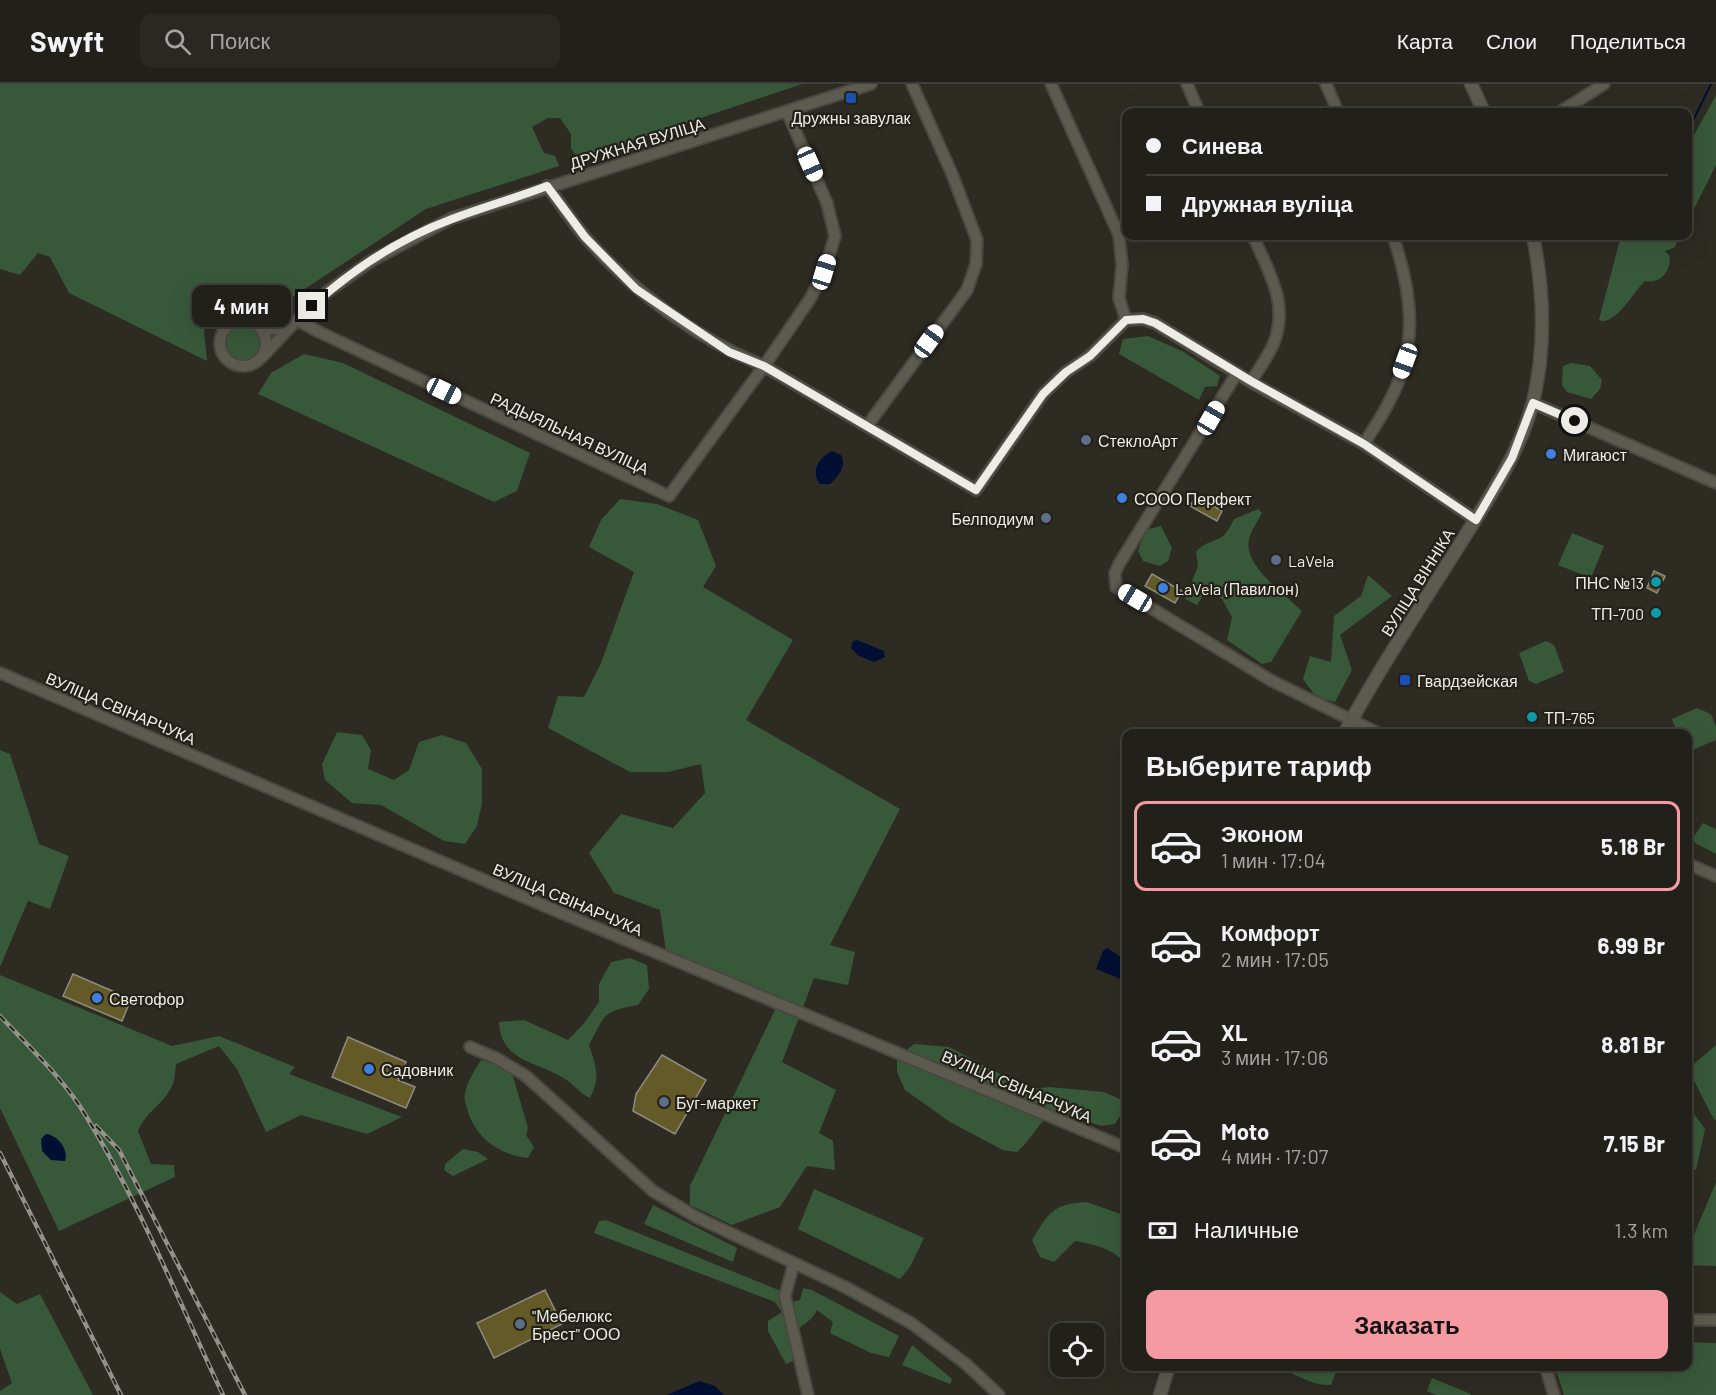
<!DOCTYPE html>
<html lang="ru">
<head>
<meta charset="utf-8">
<style>
	:root { --surface:#22201a; --page:#2a2823; --text:#f1f3f6; --muted:#a2a3a2; --line:#3f3e39; --accent:#f49aa0 }
	body { margin:0; font-family:Barlow,sans-serif; background:var(--page); color:var(--text); height:100vh; display:flex; flex-direction:column; font-size:22px; white-space:nowrap }
	* { box-sizing:border-box; margin:0 }
	p { font-size:20px; color:var(--muted) }
	.icon { flex:none; width:33px; height:33px; fill:none; stroke:currentColor; stroke-width:2; stroke-linecap:round; stroke-linejoin:round }
	.map { position:relative; flex:1; overflow:hidden }
	.side { position:absolute; left:1122px; top:645px; width:570px; height:642px; display:flex; flex-direction:column; background:var(--surface); border-radius:12px; box-shadow:0 6px 24px #0002,0 0 0 2px var(--line) }
	.side>* { flex:none }
	.banner { position:absolute; left:1122px; top:24px; width:570px; height:132px; border-radius:12px; box-shadow:0 6px 24px #0002,0 0 0 2px var(--line); display:grid; align-content:center; height:132px; padding:0 24px; background:var(--surface) }
	.controls { position:absolute; left:1050px; top:1239px; display:grid; gap:12px }
	.controls a { display:grid; place-items:center; width:54px; height:54px; border-radius:12px; background:var(--surface); box-shadow:0 6px 24px #0002,0 0 0 2px var(--line); font-size:30px }
	.end { position:absolute; width:27px; height:27px; margin:-14px; border:8px solid #edece6; background:#111; box-shadow:0 0 0 3px #111 }
	.from { border-radius:50% }
	.bubble { position:absolute; height:42px; border-radius:12px; background:var(--surface); box-shadow:0 6px 24px #0002,0 0 0 2px var(--line); font-size:20px; font-weight:700; line-height:42px; text-align:center }
	.car { position:absolute; width:18px; height:36px; margin:-18px -9px; border-radius:8px; box-shadow:0 0 4px 2px #0007; background:linear-gradient(#fff 24%,#345 0 40%,#fff 0 76%,#345 0 86%,#fff 0) }
	.banner b { display:flex; align-items:center; gap:21px; height:57px; font-size:22px }
	.banner b+b { border-top:2px solid var(--line) }
	.banner i { width:15px; height:15px; background:var(--text) }
	ul { padding:0; list-style:none }
	li { display:flex; align-items:center; gap:18px; height:90px; margin:0 12px 9px; padding:0 12px; border:3px solid transparent; border-radius:12px }
	li div { flex:1 }
	li b { display:block; font-size:22px }
	li em { font-style:normal; font-weight:700 }
	li.selected { border-color:var(--accent) }
	li>.icon { width:54px; height:54px; stroke-width:1.5 }
	h2 { padding:0 24px; font-size:27px; line-height:72px }
	.pay { display:flex; align-items:center; gap:15px; height:66px; padding:0 24px; font-size:22px }
	.pay p { margin-inline-start:auto }
	.button { display:flex; gap:12px; margin-top:auto; padding:12px 24px }
	.button a { flex:1; height:69px; border-radius:12px; background:var(--accent); color:#111; font-size:24px; font-weight:700; line-height:69px; text-align:center }
	header { display:flex; align-items:center; gap:36px; box-sizing:border-box; height:84px; padding:0 30px; background:var(--surface); border-bottom:2px solid var(--line) }
	header strong { font-size:28px }
	nav { display:flex; gap:33px; margin-inline-start:auto; font-size:21px }
	.search { width:420px; height:54px; background:var(--page); display:flex; align-items:center; gap:15px; box-sizing:border-box; padding:0 21px; border-radius:12px; color:var(--muted); font-size:22px }
	.map>svg:first-child { display:block }
</style>
</head>
<body>
<header>
<strong>Swyft</strong>
<div class="search"><svg class="icon" aria-label="search" viewBox="0 0 24 24"><circle cx="10" cy="10" r="6"/><path d="M15 15l6 6"/></svg>Поиск</div>
<nav><a>Карта</a><a>Слои</a><a>Поделиться</a></nav>
</header>
<div class="map">
<svg width="1716" height="1311" viewBox="0 0 1716 1311">
	<rect width="100%" height="100%" fill="#2d2b22"/>
	<path fill="#375939" d="M0,0H802L578,75L571,64V50L560,34H548L532,43L544,69L555,72L559,82L426,125L282,220L224,229L204,246L207,277L69,209L50,173L38,169L20,191L0,185Z
		M1716,11V81L1688,137V62Z
		M1625,152H1680L1674,164L1665,167L1669,171C1673,185 1660,201 1645,197C1633,208 1615,243 1599,236L1619,159Z
		M225 259a18 18 0 1 1 36 0a18 18 0 1 1-36 0Z
		M1148,252L1184,268L1220,292L1217,302L1205,303L1199,316L1119,270L1123,255Z
		M304,270L343,279L530,369L517,407L494,418L258,310L271,289Z
		M1571,279L1590,282L1602,296L1600,305L1591,315L1567,308L1562,301L1563,282Z
		M620,415L657,420L698,436L716,482L703,503L793,556L746,636L900,725L830,861L855,868L848,901L814,894L782,978L836,1006L819,1049L833,1057L835,1086L807,1082L780,1123L732,1141L690,1121V1102L775,926L711,896L666,868L660,826L614,809L589,769L621,730L673,744L705,709L701,680L668,688H630L548,644L558,612L584,613L601,579L634,488L589,463L601,436Z
		M1258,425L1262,429C1258,437 1251,446 1249,455C1243,482 1284,509 1302,527L1271,578L1262,580L1227,556L1232,533L1222,515L1206,506L1197,521L1185,515L1198,482L1196,468C1206,456 1219,458 1226,449C1229,445 1232,439 1234,435Z
		M1161,442L1172,464L1168,477L1160,482L1143,477L1138,467L1145,446Z
		M1572,449L1604,462L1591,494L1558,481Z
		M1368,491L1392,512L1340,551L1352,586L1335,618L1316,613L1303,595L1310,572L1331,578L1334,532L1361,512Z
		M1546,557L1554,561L1564,588L1536,600L1529,597L1519,569Z
		M1697,624L1711,630L1716,643V656L1690,667L1688,666V650L1677,649L1672,635Z
		M337,648L362,651L371,666L368,685L394,696L409,686L419,658L442,651L466,659L482,685V719L477,742L465,760L444,757L381,721L352,719L325,696L322,680Z
		M0,666L10,670L39,760L69,772L50,825L28,817L0,883Z
		M1703,739L1716,745V770L1695,759L1693,754Z
		M630,874L647,881L649,905L638,921C602,927 605,931 589,961C596,983 601,992 590,1014C581,1010 576,1003 568,997C540,977 501,980 499,938L524,936L568,956L585,938L599,918V900L611,878Z
		M0,891L172,962L219,952L295,983L289,990L402,1033L367,1050L301,1031L266,1048L237,985L219,962L176,980C175,988 175,998 171,1004C161,1023 148,1025 138,1047L151,1080L174,1081L175,1093L59,1147L0,1024Z
		M914,960L949,963L1029,1005L1050,1003L1104,1008L1122,1016V1029L1115,1040L1101,1042L1056,1026C1038,1038 1033,1054 1017,1068L1003,1066L950,1038L905,1006L897,988V974Z
		M1716,961V1035L1714,1036L1688,985Z
		M481,976L496,980L513,992L528,1044L526,1051L534,1063L528,1074C499,1071 474,1053 467,1024C465,1019 464,1015 465,1010C467,998 474,987 481,976Z
		M1688,1022L1705,1045L1696,1086L1688,1084Z
		M463,1065L478,1068L488,1075L453,1092L444,1086L446,1079Z
		M1716,1098V1182L1688,1181V1165Z
		M814,1105L924,1154L910,1183L900,1195L798,1145Z
		M1087,1118L1126,1132V1181C1115,1165 1094,1160 1075,1157L1054,1178L1040,1173L1032,1156C1049,1128 1053,1120 1087,1118Z
		M653,1121L737,1164L733,1178L644,1140Z
		M606,1136L781,1207L791,1218L800,1216L803,1204L812,1206L899,1252L889,1273L871,1269L830,1249L833,1238L817,1226C812,1238 800,1241 791,1252L797,1275L786,1280L768,1247V1237L782,1228L775,1218L594,1149L599,1137Z
		M0,1208L17,1220L40,1210L93,1311H0V1307L12,1299L0,1265Z
		M1688,1258L1716,1259V1311H1564L1555,1283L1688,1282Z
		M912,1261L952,1295L950,1300L902,1281Z
		M1293,1282H1338V1283L1331,1301C1317,1302 1304,1295 1291,1289Z
		M1432,1294L1471,1310L1470,1311H1436L1427,1307Z"/>
	<path fill="#011032" d="M832,367L841,371C847,382 838,393 830,400H820C810,388 819,373 832,367Z
		M857,556L884,567L885,573L874,578L859,572L851,564L853,557Z
		M1107,864L1126,876V897L1096,885L1103,867Z
		M46,1050C58,1051 69,1066 65,1077L51,1076L42,1067L41,1055Z
		M699,1297L715,1302L724,1311H667Z"/>
	<g fill="none" stroke-linecap="round" stroke-linejoin="round">
		<path stroke="#011032" stroke-width="2" d="M1688,47L1711,0"/>
	</g>
	<path fill="#645a27" stroke="#8e8c81" stroke-width="1.5" d="M1196,412L1222,427L1217,437L1190,422Z
		M1654,487L1665,492L1657,509L1647,504Z
		M1152,490L1182,507L1175,519L1145,502Z
		M73,890L131,915L122,937L63,912Z
		M348,953L406,978L398,996L415,1003L406,1024L332,993Z
		M662,971L706,996L675,1050L633,1027L636,1010Z
		M545,1206L562,1240L494,1274L477,1239Z"/>
	<g fill="none" stroke-linecap="round" stroke-linejoin="round">
		<defs>
			<path id="minor" d="M1187,0L1199,28
				M1326,0L1338,28
				M1560,28L1604,0
				M547,102C560,119 572,138 586,154C634,208 697,255 764,282L976,406L1043,310L1066,288L1090,272L1126,236L1119,214L1122,181L1119,151L1051,0
				M297,236L319,248L669,412L764,282L810,215L824,188L835,152L827,119L787,28
				M1126,236L1143,235L1155,239L1251,298L1364,360L1476,436
				M220 259a23 23 0 1 1 46 0a23 23 0 1 1-46 0Z
				M258,241C271,249 279,244 291,238
				M262,273L297,236L327,208L371,177L450,135L871,0
				M1237,289L1119,480L1115,489L1116,503L1272,597L1380,650
				M1251,298C1258,286 1267,274 1273,261C1290,221 1269,188 1253,152
				M1533,319L1716,399
				M867,342L967,206L976,180L977,156L952,90L912,0
				M1364,360C1373,345 1383,331 1390,316C1419,261 1412,208 1393,152
				M0,589L566,831L1126,1064
				M1688,780L1716,792
				M470,963L498,975L526,992L653,1107L696,1133L845,1203L911,1239L966,1280L999,1311
				M794,1179L785,1212L808,1311
				M1688,1236H1716
				M1545,1282L1554,1311"/>
			<path id="tertiary" d="M1471,0L1484,28
				M1344,650C1382,579 1428,512 1470,444C1495,405 1521,364 1533,318C1546,263 1544,207 1533,152
				M1160,1311L1169,1282"/>
		</defs>
		<use href="#minor" stroke="#494740" stroke-width="14"/>
		<use href="#tertiary" stroke="#494740" stroke-width="15"/>
		<use href="#minor" stroke="#5d5b50" stroke-width="10"/>
		<use href="#tertiary" stroke="#5d5b50" stroke-width="12"/>
		<defs>
			<path id="rail" d="M0,932C29,963 64,995 86,1032C140,1120 179,1218 223,1311
				M96,1042L119,1066L245,1311
				M0,1069L121,1311"/>
		</defs>
		<use href="#rail" stroke="#94938b" stroke-width="4.5"/>
		<use href="#rail" stroke="#232118" stroke-width="2" stroke-dasharray="7" stroke-linecap="butt"/>
	</g>
	<g fill="none" stroke-linecap="round" stroke-linejoin="round">
		<path stroke="#edece6" stroke-width="8" d="M312,222C352,186 401,154 452,135C483,123 516,114 547,102L585,153L636,205L729,268L764,282L976,406L1043,310L1066,288L1090,272L1126,236L1143,235L1155,239L1251,297L1364,360L1476,436L1512,374L1533,319L1575,337"/>
	</g>
	<g fill="#1a4fb4" stroke="#232118" stroke-width="2">
		<rect x="845" y="8" width="12" height="12" rx="3"/>
		<rect x="1399" y="590" width="12" height="12" rx="3"/>
	</g>
	<g fill="#5c6f8a" stroke="#232118" stroke-width="2">
		<circle cx="1086" cy="356" r="6"/>
		<circle cx="1046" cy="434" r="6"/>
		<circle cx="1276" cy="476" r="6"/>
		<circle cx="664" cy="1018" r="6"/>
		<circle cx="520" cy="1240" r="6"/>
	</g>
	<g fill="#3f7fe0" stroke="#232118" stroke-width="2">
		<circle cx="1551" cy="370" r="6"/>
		<circle cx="1122" cy="414" r="6"/>
		<circle cx="1163" cy="504" r="6"/>
		<circle cx="97" cy="914" r="6"/>
		<circle cx="369" cy="985" r="6"/>
	</g>
	<g fill="#0f9aa8" stroke="#232118" stroke-width="2">
		<circle cx="1656" cy="498" r="6"/>
		<circle cx="1656" cy="529" r="6"/>
		<circle cx="1532" cy="633" r="6"/>
	</g>
	<g text-anchor="middle" dominant-baseline="central" stroke-width="4.5" stroke-linejoin="round" paint-order="stroke">
		<g font-size="16" fill="#edece6" stroke="#232118" text-anchor="start">
			<text x="851" y="33" text-anchor="middle">Дружны завулак</text>
			<text x="1098" y="356">СтеклоАрт</text>
			<text x="1563" y="370">Мигаюст</text>
			<text x="1134" y="414">СООО Перфект</text>
			<text x="1034" y="434" text-anchor="end">Белподиум</text>
			<text x="1288" y="476">LaVela</text>
			<text x="1644" y="498" text-anchor="end">ПНС №13</text>
			<text x="1175" y="504">LaVela (Павилон)</text>
			<text x="1644" y="529" text-anchor="end">ТП-700</text>
			<text x="1417" y="596">Гвардзейская</text>
			<text x="1544" y="633">ТП-765</text>
			<text x="109" y="914">Светофор</text>
			<text x="381" y="985">Садовник</text>
			<text x="676" y="1018">Буг-маркет</text>
			<text x="532" y="1231">"Мебелюкс<tspan x="532" dy="18">Брест" ООО</tspan></text>
		</g>
		<g font-size="16" fill="#edece6" stroke="#232118">
			<text transform="translate(637 59) rotate(-17)">ДРУЖНАЯ ВУЛІЦА</text>
			<text transform="translate(570 349) rotate(25)">РАДЫЯЛЬНАЯ ВУЛІЦА</text>
			<text transform="translate(1417 498) rotate(-58)">ВУЛІЦА ВІННІКА</text>
			<text transform="translate(121 624) rotate(23)">ВУЛІЦА СВІНАРЧУКА</text>
			<text transform="translate(568 815) rotate(23)">ВУЛІЦА СВІНАРЧУКА</text>
			<text transform="translate(1017 1002) rotate(23)">ВУЛІЦА СВІНАРЧУКА</text>
		</g>
	</g>
</svg>
<div class="controls">
<a><svg class="icon" aria-label="locate" viewBox="0 0 24 24"><circle cx="12" cy="12" r="6"/><path d="M12 2v4M12 18v4M2 12h4M18 12h4"/></svg></a>
</div>
<i class="end from" style="left:1575px;top:337px"></i>
<i class="end" style="left:312px;top:222px"></i>
<div class="bubble" style="left:192px;top:201px;width:99px">4 мин</div>
<i class="car" style="left:810px;top:80px;rotate:156deg"></i>
<i class="car" style="left:824px;top:188px;rotate:17deg"></i>
<i class="car" style="left:929px;top:257px;rotate:36deg"></i>
<i class="car" style="left:1405px;top:277px;rotate:200deg"></i>
<i class="car" style="left:444px;top:307px;rotate:116deg"></i>
<i class="car" style="left:1211px;top:334px;rotate:30deg"></i>
<i class="car" style="left:1135px;top:514px;rotate:301deg"></i>
<div class="banner">
<b><i class="from"></i>Синева</b>
<b><i></i>Дружная вуліца</b>
</div>
<section class="side">
<h2>Выберите тариф</h2>
<ul>
<li class="selected"><svg class="icon" aria-label="car" viewBox="0 0 24 24"><path d="M5 17H2v-5l4-1 3-4h7l3 4 3 1v5h-3M9 17h6M6 11h13"/><circle cx="7" cy="17" r="2"/><circle cx="17" cy="17" r="2"/></svg><div><b>Эконом</b><p>1 мин · 17:04</p></div><em>5.18 Br</em></li>
<li><svg class="icon" aria-label="car" viewBox="0 0 24 24"><path d="M5 17H2v-5l4-1 3-4h7l3 4 3 1v5h-3M9 17h6M6 11h13"/><circle cx="7" cy="17" r="2"/><circle cx="17" cy="17" r="2"/></svg><div><b>Комфорт</b><p>2 мин · 17:05</p></div><em>6.99 Br</em></li>
<li><svg class="icon" aria-label="car" viewBox="0 0 24 24"><path d="M5 17H2v-5l4-1 3-4h7l3 4 3 1v5h-3M9 17h6M6 11h13"/><circle cx="7" cy="17" r="2"/><circle cx="17" cy="17" r="2"/></svg><div><b>XL</b><p>3 мин · 17:06</p></div><em>8.81 Br</em></li>
<li><svg class="icon" aria-label="car" viewBox="0 0 24 24"><path d="M5 17H2v-5l4-1 3-4h7l3 4 3 1v5h-3M9 17h6M6 11h13"/><circle cx="7" cy="17" r="2"/><circle cx="17" cy="17" r="2"/></svg><div><b>Moto</b><p>4 мин · 17:07</p></div><em>7.15 Br</em></li>
</ul>
<div class="pay"><svg class="icon" aria-label="cash" viewBox="0 0 24 24"><path d="M3 7h18v10H3z"/><circle cx="12" cy="12" r="2"/></svg>Наличные<p>1.3 km</p></div>
<div class="button"><a>Заказать</a></div>
</section>
</div>
</body>
</html>
